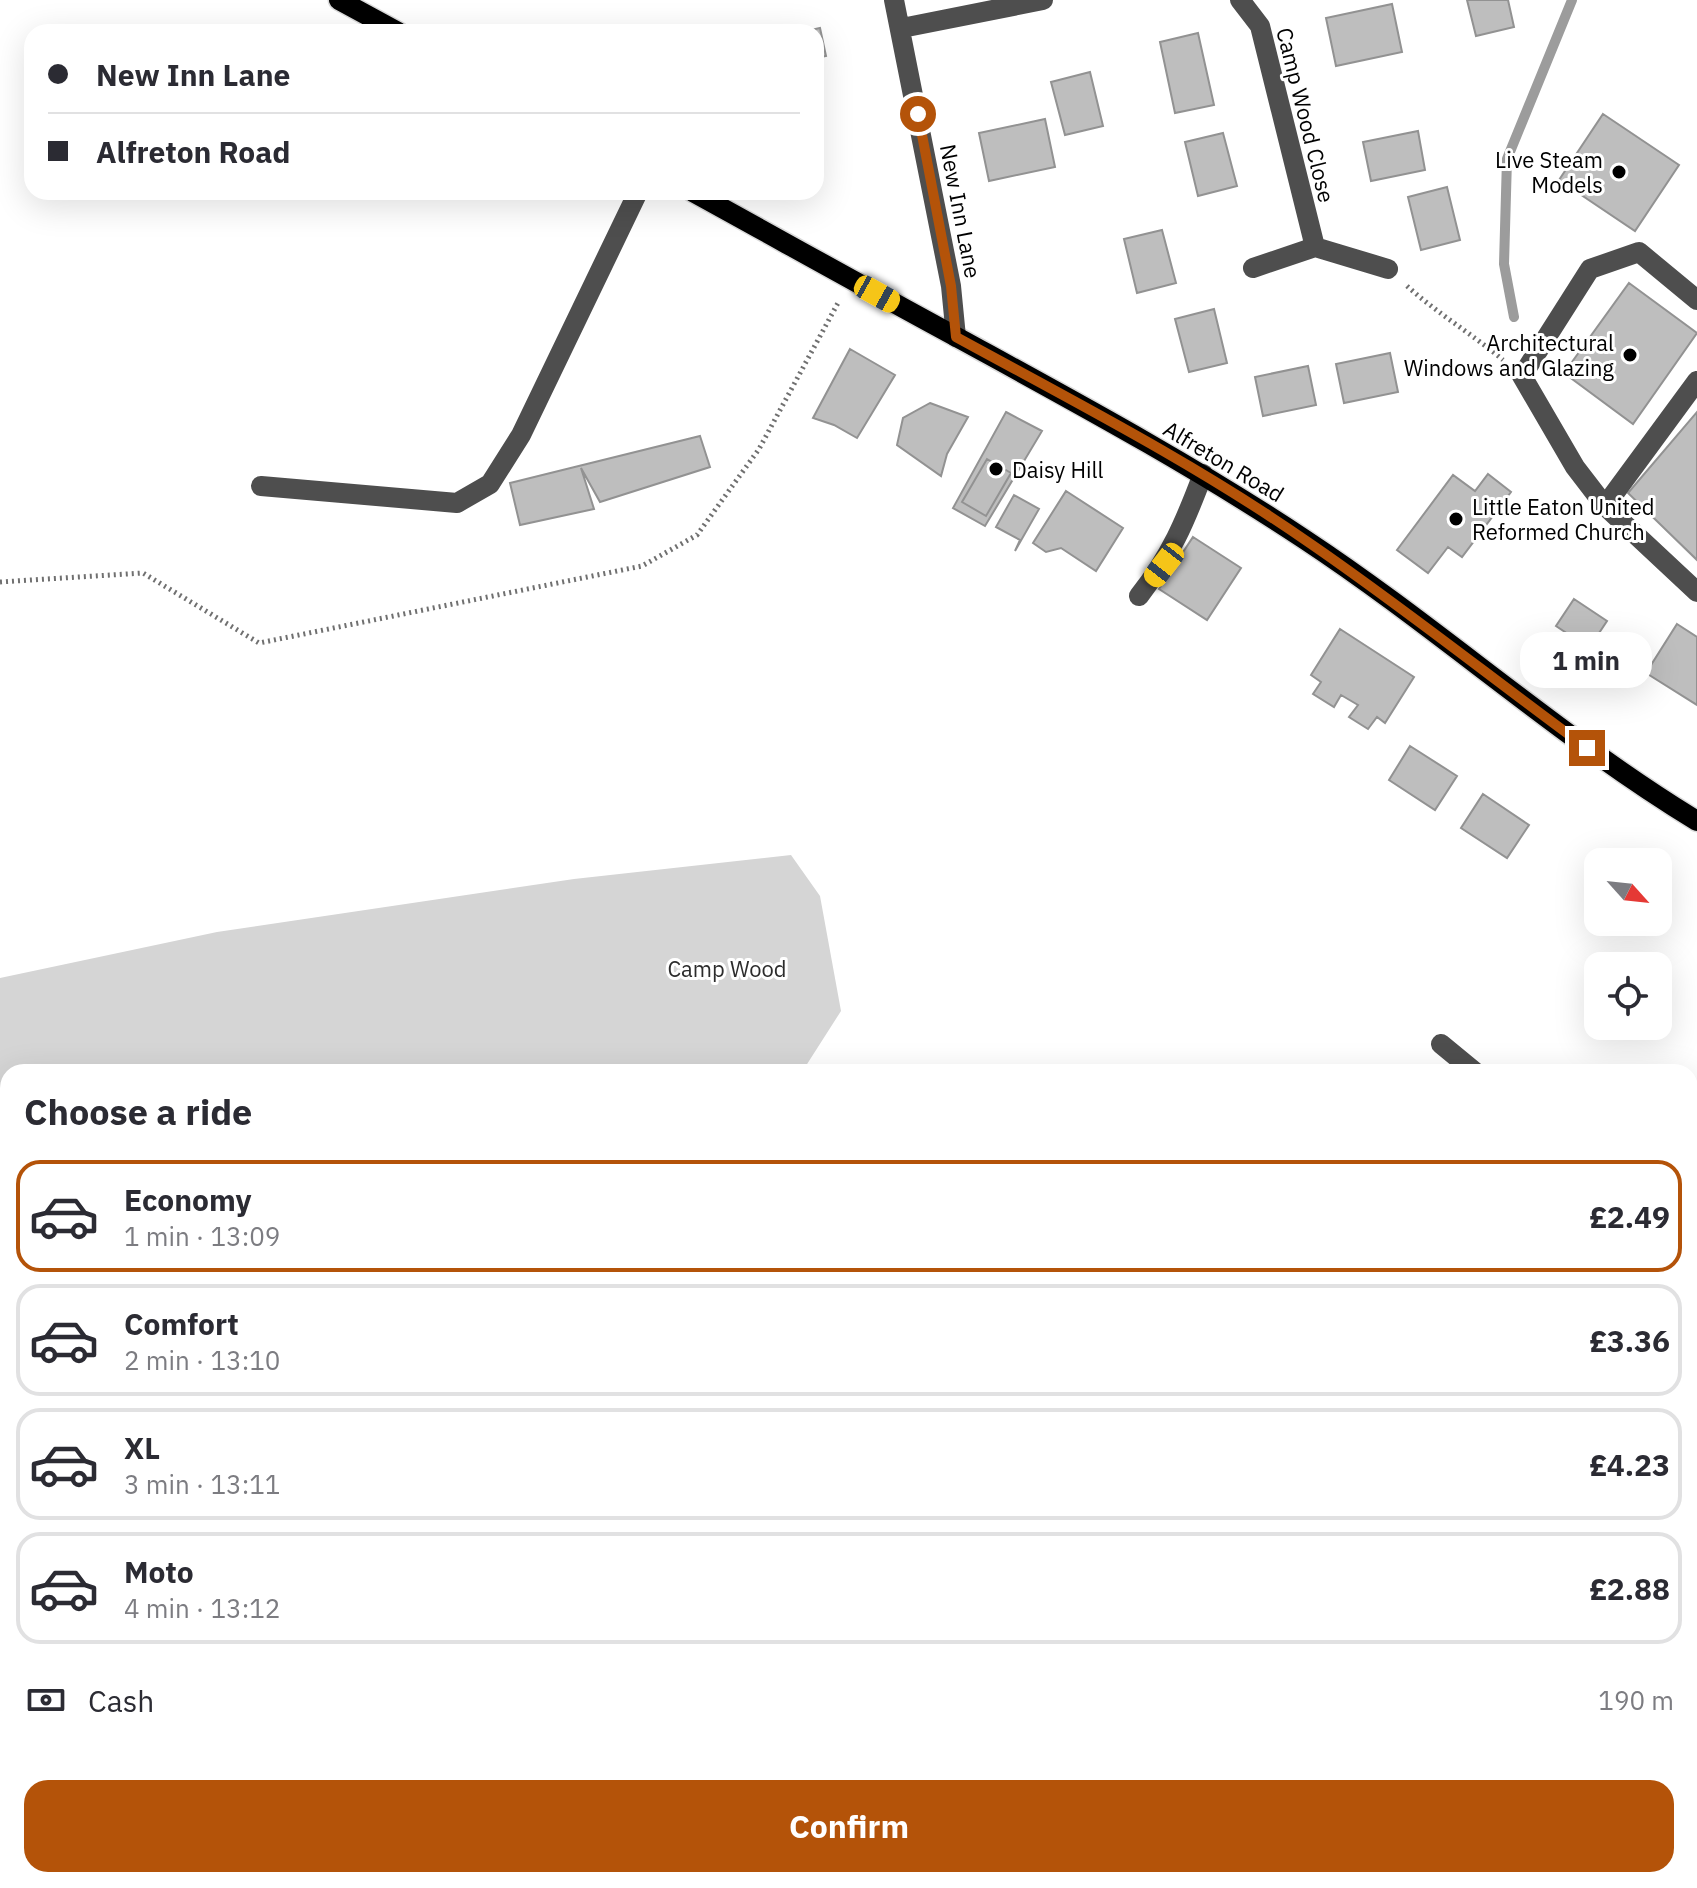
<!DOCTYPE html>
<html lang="en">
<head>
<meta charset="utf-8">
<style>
	:root { --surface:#fff; --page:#f7f7f7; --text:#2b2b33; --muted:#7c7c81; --line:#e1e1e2; --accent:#b45309 }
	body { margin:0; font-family:"IBM Plex Sans",sans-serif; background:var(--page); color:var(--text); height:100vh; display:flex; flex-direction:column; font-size:30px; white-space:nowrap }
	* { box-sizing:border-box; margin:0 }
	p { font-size:26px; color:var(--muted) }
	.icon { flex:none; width:44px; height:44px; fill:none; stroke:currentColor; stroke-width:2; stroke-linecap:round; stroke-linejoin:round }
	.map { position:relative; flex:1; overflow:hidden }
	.details { position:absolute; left:0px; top:1064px; width:1698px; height:824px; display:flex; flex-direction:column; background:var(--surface); border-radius:24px 24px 0 0; box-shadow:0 8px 32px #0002 }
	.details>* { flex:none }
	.banner { position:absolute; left:24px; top:24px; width:800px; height:176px; border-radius:24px; box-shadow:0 8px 32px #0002; display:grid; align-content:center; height:176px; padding:0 24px; background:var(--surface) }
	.needle { width:52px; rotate:117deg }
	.tools { position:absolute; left:1584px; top:848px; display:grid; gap:16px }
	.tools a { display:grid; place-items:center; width:88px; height:88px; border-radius:16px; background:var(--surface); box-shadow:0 8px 32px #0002; font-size:40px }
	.end { position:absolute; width:36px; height:36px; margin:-18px; border:10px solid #b45309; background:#fff; box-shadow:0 0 0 4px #fff }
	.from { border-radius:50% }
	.bubble { position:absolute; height:56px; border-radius:24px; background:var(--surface); box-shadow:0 8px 32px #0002; font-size:26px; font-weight:700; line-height:56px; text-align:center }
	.car { position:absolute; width:24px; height:48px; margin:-24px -12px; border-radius:10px; box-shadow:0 0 6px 2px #0007; background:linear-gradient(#f5c518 24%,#345 0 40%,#f5c518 0 76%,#345 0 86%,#f5c518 0) }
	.banner b { display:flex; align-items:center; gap:28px; height:76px; font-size:30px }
	.banner b+b { border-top:2px solid var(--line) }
	.banner i { width:20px; height:20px; background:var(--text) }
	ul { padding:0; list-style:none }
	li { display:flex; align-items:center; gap:24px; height:112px; margin:0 16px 12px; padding:0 8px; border:4px solid var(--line); border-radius:24px }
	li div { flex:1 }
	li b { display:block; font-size:30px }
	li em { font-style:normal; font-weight:700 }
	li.current { border-color:var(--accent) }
	li>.icon { width:72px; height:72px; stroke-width:1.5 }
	h2 { padding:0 24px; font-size:36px; line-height:96px }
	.pay { display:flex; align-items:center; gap:20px; height:88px; padding:0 24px; font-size:30px }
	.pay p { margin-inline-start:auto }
	.button { display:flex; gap:16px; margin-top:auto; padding:16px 24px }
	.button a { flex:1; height:92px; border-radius:24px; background:var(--accent); color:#fff; font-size:32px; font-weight:700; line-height:92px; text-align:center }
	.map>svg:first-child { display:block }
</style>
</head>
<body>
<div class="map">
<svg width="1697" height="1888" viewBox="0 0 1697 1888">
	<rect width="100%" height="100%" fill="#fff"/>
	<path fill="#d5d5d5" d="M791,855L820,896L841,1011L802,1072H8V1321L0,1324V978L217,932L574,879Z
		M1690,1514L1697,1521V1888H1187L1191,1880H1690Z
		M0,1621L8,1626V1779L0,1773Z
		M163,1880H284L291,1888H175Z"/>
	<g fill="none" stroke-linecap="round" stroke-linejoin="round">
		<path stroke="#9c9c9c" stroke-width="10" d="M1514,317L1504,264L1507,159L1572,0"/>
	</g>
	<path fill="#bebebe" stroke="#929292" stroke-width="2" d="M1467,0H1508L1514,27L1476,36Z
		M1392,4L1402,52L1336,66L1326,18Z
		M820,28L826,56L816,58V32H802Z
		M1198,33L1214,105L1175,113L1160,42Z
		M1090,72L1103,126L1065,135L1051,82Z
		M1603,114L1679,165L1635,231L1559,180Z
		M1045,119L1055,167L989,181L979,133Z
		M1418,131L1425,170L1371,181L1363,142Z
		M1223,133L1237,186L1198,196L1185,142Z
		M1447,187L1460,240L1421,250L1408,197Z
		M1162,230L1176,283L1137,293L1124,239Z
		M1629,283L1697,333L1633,424L1564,373Z
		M1214,309L1227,363L1189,372L1175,319Z
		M850,349L895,375L857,438L834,425L813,418Z
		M1390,353L1398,392L1344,403L1336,364Z
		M1308,366L1316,405L1263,416L1255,377Z
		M930,403L968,417L947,454L941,476L897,445L903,418Z
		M1006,412L1042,431L985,526L953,508Z
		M1697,412V560L1628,493Z
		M700,436L710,467L600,502L581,468L594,509L520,525L510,483Z
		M987,459L1011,473L986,516L962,502Z
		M1488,474L1511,492L1462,557L1448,547L1428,573L1397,550L1453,475L1475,491Z
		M1066,491L1123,528L1096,571L1061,548L1046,552L1033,543Z
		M1014,495L1039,509L1015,551L1020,540L996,527Z
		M1193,537L1241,568L1207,620L1159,589Z
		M1574,599L1607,621L1589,648L1556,626Z
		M1574,599L1607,621L1589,648L1556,626Z
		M1677,624L1697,637V705L1646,673Z
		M1340,629L1414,677L1385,723L1377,717L1368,729L1349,717L1358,705L1341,695L1334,707L1313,694L1321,682L1311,675Z
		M1410,746L1457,776L1435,810L1389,780Z
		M1483,794L1529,825L1507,858L1461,828Z"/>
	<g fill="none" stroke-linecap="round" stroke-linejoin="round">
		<defs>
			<path id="major" d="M339,0L398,32
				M693,192C784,242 873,292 964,341C1079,404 1194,466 1304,539C1439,628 1559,737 1697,821"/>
			<path id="highway" d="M0,1858L8,1863
				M35,1880L48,1888"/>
		</defs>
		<use href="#major" stroke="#dbdbdb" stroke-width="23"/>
		<use href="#highway" stroke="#dbdbdb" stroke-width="27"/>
		<path stroke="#707070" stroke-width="5" stroke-dasharray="2 4" stroke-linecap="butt" d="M1407,286C1437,313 1472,334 1503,360
			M0,582L143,573L259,643L642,566L697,535L759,449L839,301"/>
		<path stroke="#4e4e4e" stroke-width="20" d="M894,0L951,286L956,337
			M1240,0L1260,26L1315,247
			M902,28L1043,0
			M1253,268L1315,247L1388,269
			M1697,300L1639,252L1590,269L1522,376L1575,467L1605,506L1697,592
			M261,486L457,503L490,484L521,435L638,192
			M1605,506L1697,381
			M1139,596C1171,555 1185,522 1203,474
			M1441,1044L1475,1072
			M1690,1204L1697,1206"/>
		<use href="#major" stroke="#000" stroke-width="20"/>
		<use href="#highway" stroke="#000" stroke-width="24"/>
	</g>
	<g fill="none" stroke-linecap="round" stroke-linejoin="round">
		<path stroke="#b45309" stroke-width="10" d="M918,114L951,286L956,337C1075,402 1196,464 1308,542C1403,607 1494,680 1587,748"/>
	</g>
	<g fill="#000" stroke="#fff" stroke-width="3">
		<circle cx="1619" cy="172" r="8"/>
		<circle cx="1630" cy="355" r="8"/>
		<circle cx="996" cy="469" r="8"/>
		<circle cx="1456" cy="519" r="8"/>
	</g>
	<g text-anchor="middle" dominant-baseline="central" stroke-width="6" stroke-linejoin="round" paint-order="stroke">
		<g font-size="22" fill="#000" stroke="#fff">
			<text transform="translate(1306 115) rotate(76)">Camp Wood Close</text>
			<text transform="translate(961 211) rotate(79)">New Inn Lane</text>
			<text transform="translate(1224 461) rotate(31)">Alfreton Road</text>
		</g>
		<g font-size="22" fill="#000" stroke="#fff" text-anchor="end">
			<text x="1603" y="159">Live Steam<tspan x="1603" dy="25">Models</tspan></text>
			<text x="1614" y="342">Architectural<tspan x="1614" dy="25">Windows and Glazing</tspan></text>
			<text x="1012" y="469" text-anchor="start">Daisy Hill</text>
			<text x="1472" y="506" text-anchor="start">Little Eaton United<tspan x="1472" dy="25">Reformed Church</tspan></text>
		</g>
		<g font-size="22" fill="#2c2c2c" stroke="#fff">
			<text x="727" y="968">Camp Wood</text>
		</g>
	</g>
</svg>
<div class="tools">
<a><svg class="needle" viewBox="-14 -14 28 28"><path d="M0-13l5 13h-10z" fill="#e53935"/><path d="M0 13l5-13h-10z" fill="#7c7c81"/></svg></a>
<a><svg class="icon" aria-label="locate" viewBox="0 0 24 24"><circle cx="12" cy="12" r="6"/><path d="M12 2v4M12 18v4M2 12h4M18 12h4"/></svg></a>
</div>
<i class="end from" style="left:918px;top:114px"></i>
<i class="end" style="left:1587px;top:748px"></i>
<div class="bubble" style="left:1520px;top:632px;width:132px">1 min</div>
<i class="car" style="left:877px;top:294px;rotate:119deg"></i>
<i class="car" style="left:1164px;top:565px;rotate:218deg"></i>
<div class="banner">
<b><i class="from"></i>New Inn Lane</b>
<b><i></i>Alfreton Road</b>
</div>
<section class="details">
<h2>Choose a ride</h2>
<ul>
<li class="current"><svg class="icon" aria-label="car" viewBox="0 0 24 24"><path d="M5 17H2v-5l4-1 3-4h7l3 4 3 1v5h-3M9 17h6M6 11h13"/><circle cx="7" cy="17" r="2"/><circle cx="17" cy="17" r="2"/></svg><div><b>Economy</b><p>1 min · 13:09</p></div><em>£2.49</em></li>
<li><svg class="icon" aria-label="car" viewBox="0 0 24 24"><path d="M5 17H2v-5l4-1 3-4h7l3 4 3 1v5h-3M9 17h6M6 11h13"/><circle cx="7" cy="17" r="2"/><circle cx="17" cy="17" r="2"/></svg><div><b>Comfort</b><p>2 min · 13:10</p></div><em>£3.36</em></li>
<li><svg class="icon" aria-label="car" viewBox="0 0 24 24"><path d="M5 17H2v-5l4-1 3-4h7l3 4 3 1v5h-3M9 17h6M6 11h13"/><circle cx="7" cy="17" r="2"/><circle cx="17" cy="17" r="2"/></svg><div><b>XL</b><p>3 min · 13:11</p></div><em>£4.23</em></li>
<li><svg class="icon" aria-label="car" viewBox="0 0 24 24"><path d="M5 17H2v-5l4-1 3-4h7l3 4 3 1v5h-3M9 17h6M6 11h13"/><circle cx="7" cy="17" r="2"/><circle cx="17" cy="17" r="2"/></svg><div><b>Moto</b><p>4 min · 13:12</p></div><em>£2.88</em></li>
</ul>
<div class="pay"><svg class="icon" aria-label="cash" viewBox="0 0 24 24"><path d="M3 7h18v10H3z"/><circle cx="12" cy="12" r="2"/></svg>Cash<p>190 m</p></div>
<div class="button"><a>Confirm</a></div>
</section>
</div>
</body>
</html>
